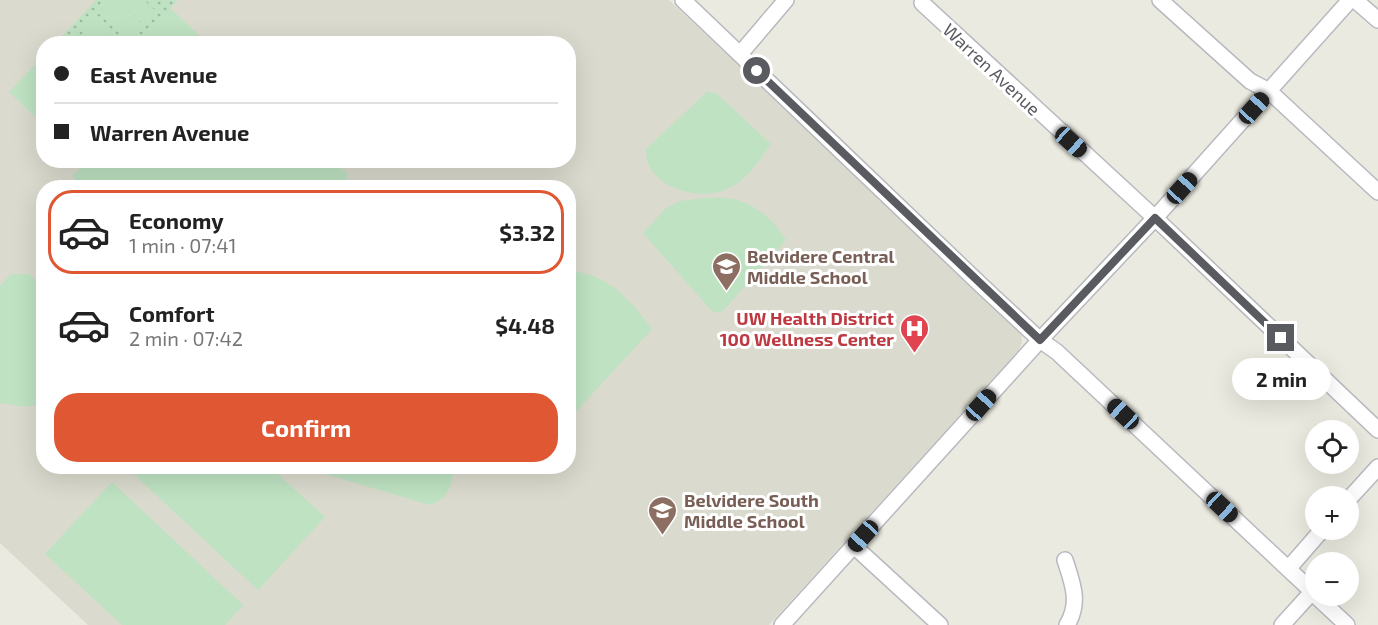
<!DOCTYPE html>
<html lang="en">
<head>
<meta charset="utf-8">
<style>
	:root { --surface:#fff; --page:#f2f2f2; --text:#222; --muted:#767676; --line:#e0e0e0; --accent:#df5733 }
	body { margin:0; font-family:"Exo 2",sans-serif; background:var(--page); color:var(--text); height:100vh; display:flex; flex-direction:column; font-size:22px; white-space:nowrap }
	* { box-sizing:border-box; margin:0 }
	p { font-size:20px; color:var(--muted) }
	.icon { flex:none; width:33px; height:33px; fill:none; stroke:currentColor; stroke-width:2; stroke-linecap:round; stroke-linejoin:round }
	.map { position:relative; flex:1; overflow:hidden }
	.drawer { position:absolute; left:36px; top:180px; width:540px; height:294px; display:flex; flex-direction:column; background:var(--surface); border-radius:24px; box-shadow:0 6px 24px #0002 }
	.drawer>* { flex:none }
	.banner { position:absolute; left:36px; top:36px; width:540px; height:132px; border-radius:24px; box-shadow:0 6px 24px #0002; display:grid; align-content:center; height:132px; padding:0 18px; background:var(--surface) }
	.fabs { position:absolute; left:1305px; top:420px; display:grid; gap:12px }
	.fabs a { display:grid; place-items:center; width:54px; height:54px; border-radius:50%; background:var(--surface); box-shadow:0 6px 24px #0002; font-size:30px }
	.end { position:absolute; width:27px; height:27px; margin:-14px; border:8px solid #595b61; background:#fff; box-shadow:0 0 0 3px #fff }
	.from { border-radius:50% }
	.bubble { position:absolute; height:42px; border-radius:21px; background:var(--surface); box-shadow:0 6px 24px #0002; font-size:20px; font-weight:700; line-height:42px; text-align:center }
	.car { position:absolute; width:18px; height:36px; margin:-18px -9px; border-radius:8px; box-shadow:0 0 4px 2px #0007; background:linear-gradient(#222 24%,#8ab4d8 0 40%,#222 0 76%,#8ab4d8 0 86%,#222 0) }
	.banner b { display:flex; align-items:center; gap:21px; height:57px; font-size:22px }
	.banner b+b { border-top:2px solid var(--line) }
	.banner i { width:15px; height:15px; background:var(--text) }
	ul { padding:10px 0 0; list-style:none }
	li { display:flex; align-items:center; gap:18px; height:84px; margin:0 12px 9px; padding:0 6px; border:3px solid transparent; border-radius:24px }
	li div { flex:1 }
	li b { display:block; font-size:22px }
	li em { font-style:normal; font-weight:700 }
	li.current { border-color:var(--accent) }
	li>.icon { width:54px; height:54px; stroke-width:1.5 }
	.primary-button { display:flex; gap:12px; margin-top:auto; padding:12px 18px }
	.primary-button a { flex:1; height:69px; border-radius:24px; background:var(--accent); color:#fff; font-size:24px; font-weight:700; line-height:69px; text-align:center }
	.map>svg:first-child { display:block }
</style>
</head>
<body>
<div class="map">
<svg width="1378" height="625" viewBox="0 0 1378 625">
	<defs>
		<pattern id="grass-dots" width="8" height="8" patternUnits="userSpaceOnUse" patternTransform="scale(1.5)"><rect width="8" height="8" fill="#bee2c2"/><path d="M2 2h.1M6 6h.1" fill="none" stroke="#9dbaa1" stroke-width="1.8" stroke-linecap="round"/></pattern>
	</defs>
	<rect width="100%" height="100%" fill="#ebeae0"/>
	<path fill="#dbdace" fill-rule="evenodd" d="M0,0H669L1016,328L1021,334L1022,343L1018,351L769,625H88L0,543ZM44,44H568V160H44ZM44,188H568V466H44Z"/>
	<path fill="url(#grass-dots)" d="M96,0H178L138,43L55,44Z"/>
	<path fill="#bee2c2" d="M111,0L139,27L127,40L98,13Z
		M118,0H144L155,10L142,23Z
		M170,8L207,43H138Z
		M93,18L120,43H94L81,31Z
		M36,64L43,71V124L9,92Z
		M707,92L716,93L771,144C759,161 746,182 725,190C700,200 659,190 648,163C646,159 647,153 646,149Z
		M332,160L348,174L346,177L353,187L84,188L72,176L85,163L83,161Z
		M706,198C713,198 719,197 725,198C752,200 773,219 786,240L721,313L712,311L643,233L665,209L680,201Z
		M569,271C575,272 581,272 587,274C615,282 636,307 652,329L571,417L568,415Z
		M11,274H29L43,288V403L26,407L0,403V286Z
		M126,467H270L325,517L258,590Z
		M308,467L455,466V467C449,487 452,496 430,505L308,469Z
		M112,482L243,605L225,625H122L45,554Z"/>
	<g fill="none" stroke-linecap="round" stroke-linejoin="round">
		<defs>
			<path id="minor" d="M683,0L981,285L1040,340L1057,352L1316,595
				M1160,0L1250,81L1269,91L1378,192
				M1355,0L1378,20
				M922,3L1155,218L1378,430
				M740,54L786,0
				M1348,500L1378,467
				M854,546L940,625
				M1065,560C1072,582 1081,602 1067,625
				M1288,569L1322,530
				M1316,596L1347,625
				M782,625L1040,340L1155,218L1350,0
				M1282,625L1312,592"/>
		</defs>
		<use href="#minor" stroke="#b8b9bf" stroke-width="18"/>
		<use href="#minor" stroke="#fff" stroke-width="15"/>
	</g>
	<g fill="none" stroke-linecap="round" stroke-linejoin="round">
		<path stroke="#595b61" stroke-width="8" d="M757,71L1040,340L1155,218L1281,338"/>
	</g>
	<defs>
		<symbol id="school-pin" viewBox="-11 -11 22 30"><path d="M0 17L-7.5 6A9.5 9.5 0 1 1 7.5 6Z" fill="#8d6e63" stroke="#fff"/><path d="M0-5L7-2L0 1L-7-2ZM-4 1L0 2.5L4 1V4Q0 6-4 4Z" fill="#fff"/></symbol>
		<symbol id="hospital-pin" viewBox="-11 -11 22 30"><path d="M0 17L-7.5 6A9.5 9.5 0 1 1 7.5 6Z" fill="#e0444e" stroke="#fff"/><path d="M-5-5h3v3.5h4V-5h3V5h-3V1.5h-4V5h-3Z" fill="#fff"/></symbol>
	</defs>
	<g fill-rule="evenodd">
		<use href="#school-pin" x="710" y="250" width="33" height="45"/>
		<use href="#hospital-pin" x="898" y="312" width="33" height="45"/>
		<use href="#school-pin" x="646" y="494" width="33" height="45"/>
	</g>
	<g text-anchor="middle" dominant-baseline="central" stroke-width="6" stroke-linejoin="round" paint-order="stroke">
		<g font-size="18" fill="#595b61" stroke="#fff">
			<text transform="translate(992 69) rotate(43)">Warren Avenue</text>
		</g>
		<g font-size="18" font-weight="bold" fill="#785e54" stroke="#fff" text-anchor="start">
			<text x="747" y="256">Belvidere Central<tspan x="747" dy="21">Middle School</tspan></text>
			<text x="684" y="500">Belvidere South<tspan x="684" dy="21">Middle School</tspan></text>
		</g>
		<g font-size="18" font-weight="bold" fill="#be3a42" stroke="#fff" text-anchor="end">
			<text x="894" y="318">UW Health District<tspan x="894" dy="21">100 Wellness Center</tspan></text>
		</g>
	</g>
</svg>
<div class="fabs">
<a><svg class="icon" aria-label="locate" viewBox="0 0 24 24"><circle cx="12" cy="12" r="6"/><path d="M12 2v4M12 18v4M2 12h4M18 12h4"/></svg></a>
<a>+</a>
<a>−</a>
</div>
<i class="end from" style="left:757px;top:71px"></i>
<i class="end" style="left:1281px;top:338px"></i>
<div class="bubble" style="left:1232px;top:358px;width:99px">2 min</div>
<i class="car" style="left:1254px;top:108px;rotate:42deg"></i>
<i class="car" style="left:1071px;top:142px;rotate:132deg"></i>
<i class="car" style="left:1182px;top:188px;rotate:42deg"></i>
<i class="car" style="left:981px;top:405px;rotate:42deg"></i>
<i class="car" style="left:1123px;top:414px;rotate:313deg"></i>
<i class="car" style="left:1222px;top:507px;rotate:133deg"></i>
<i class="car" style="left:863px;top:536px;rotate:222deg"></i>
<div class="banner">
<b><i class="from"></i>East Avenue</b>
<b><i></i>Warren Avenue</b>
</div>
<section class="drawer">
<ul>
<li class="current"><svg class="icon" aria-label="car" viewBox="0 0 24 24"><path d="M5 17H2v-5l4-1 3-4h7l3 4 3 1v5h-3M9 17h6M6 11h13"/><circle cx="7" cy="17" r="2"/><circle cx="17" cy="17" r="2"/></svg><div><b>Economy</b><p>1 min · 07:41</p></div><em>$3.32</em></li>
<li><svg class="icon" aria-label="car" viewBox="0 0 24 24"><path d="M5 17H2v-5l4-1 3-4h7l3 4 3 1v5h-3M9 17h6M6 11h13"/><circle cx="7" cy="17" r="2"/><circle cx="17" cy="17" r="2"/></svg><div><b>Comfort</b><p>2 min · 07:42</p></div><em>$4.48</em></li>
</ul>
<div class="primary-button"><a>Confirm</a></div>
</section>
</div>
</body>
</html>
